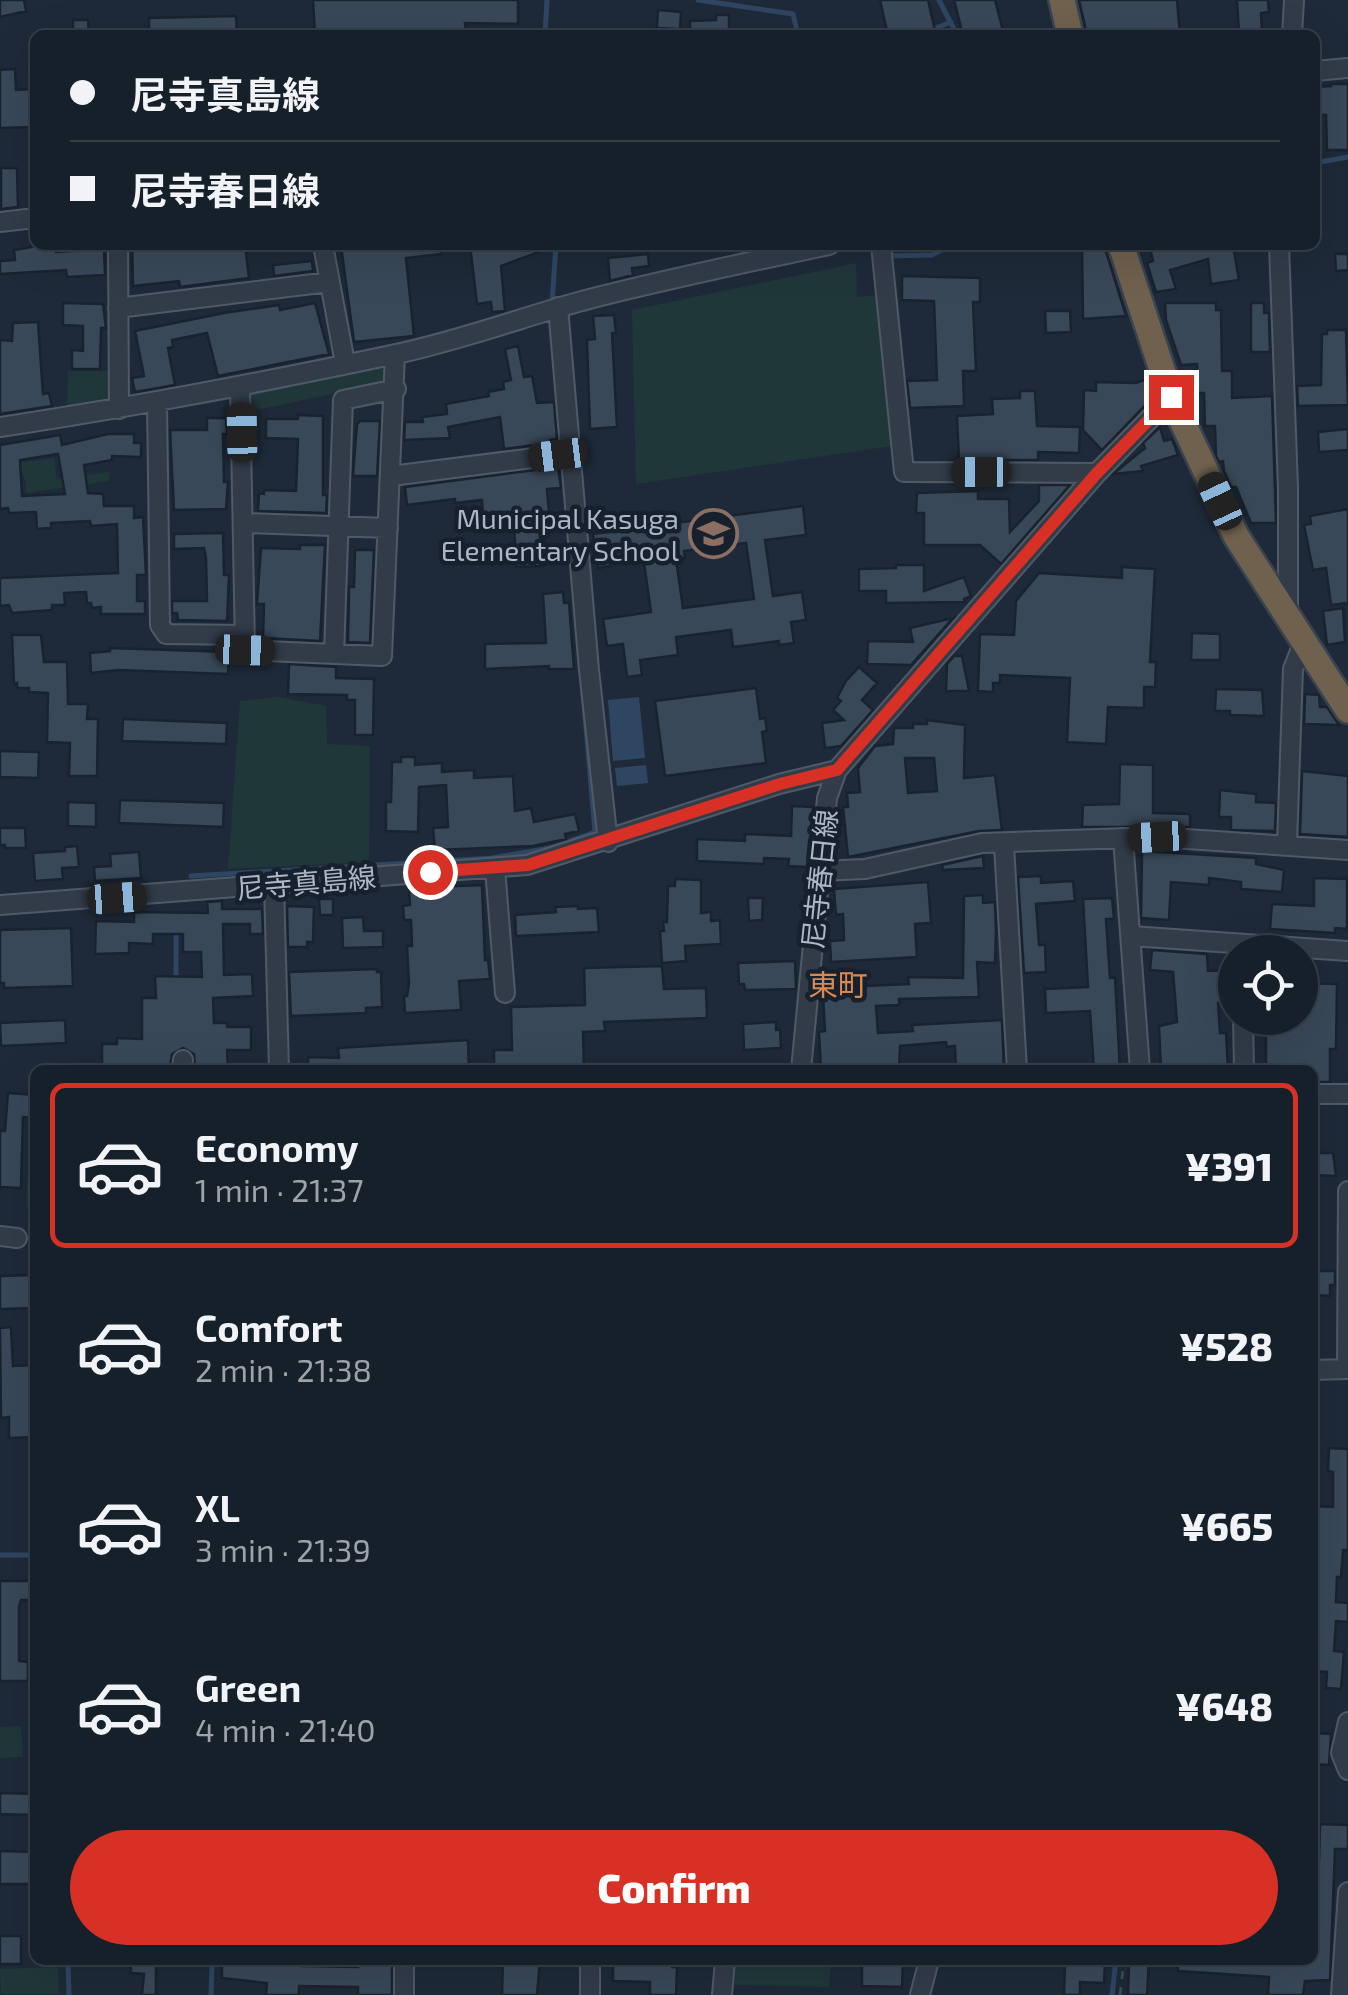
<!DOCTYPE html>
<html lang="en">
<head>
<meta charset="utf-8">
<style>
	:root { --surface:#16202b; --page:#232d37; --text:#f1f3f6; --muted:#9ea3a9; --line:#353e47; --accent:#d93025 }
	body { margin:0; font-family:"Exo 2","Noto Sans JP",sans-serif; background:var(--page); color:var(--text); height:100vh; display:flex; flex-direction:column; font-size:38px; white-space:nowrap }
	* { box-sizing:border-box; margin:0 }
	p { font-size:32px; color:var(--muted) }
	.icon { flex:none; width:55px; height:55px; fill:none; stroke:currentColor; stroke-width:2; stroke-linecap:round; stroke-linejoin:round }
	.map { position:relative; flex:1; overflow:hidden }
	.side { position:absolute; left:30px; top:1065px; width:1288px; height:900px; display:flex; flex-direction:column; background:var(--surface); border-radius:15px; box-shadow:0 10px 40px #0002,0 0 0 2px var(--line) }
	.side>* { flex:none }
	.guide { position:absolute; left:30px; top:30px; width:1290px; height:220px; border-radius:15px; box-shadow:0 10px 40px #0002,0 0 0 2px var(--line); display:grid; align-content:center; height:220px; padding:0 40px; background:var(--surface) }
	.fabs { position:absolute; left:1218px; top:935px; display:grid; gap:20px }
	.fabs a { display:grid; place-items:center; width:100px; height:100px; border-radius:50%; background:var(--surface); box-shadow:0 10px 40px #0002,0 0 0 2px var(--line); font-size:50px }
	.end { position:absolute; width:45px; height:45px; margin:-22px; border:12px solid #d93025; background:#fff; box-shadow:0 0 0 5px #fff }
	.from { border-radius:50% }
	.car { position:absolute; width:30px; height:60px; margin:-30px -15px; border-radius:12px; box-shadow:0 0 8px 2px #0007; background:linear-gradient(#222 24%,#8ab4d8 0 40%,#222 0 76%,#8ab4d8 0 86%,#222 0) }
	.guide b { display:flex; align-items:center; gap:35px; height:95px; font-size:38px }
	.guide b+b { border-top:2px solid var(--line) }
	.guide i { width:25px; height:25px; background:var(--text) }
	ul { padding:18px 0 0; list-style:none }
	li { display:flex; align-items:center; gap:30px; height:165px; margin:0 20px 15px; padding:0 20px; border:5px solid transparent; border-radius:15px }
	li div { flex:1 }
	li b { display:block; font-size:38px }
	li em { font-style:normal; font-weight:800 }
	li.selected { border-color:var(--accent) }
	li>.icon { width:90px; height:90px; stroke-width:1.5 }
	.cta { display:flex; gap:20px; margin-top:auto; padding:20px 40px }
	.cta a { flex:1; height:115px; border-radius:60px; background:var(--accent); color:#fff; font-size:40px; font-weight:800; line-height:115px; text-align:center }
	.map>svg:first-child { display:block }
</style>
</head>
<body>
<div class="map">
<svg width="1348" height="1995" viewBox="0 0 1348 1995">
	<rect width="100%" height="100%" fill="#1e2a39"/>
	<path fill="#20373a" d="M856,263L857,297L879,295L892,446L636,484L632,310Z
		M391,360L392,381L253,411L251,391Z
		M68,371H111L113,396L107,404L75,409L67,405Z
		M54,458L57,479L110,472L109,481L26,493V481L22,475L0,478V465Z
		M278,697L326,706L327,744L370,746L369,862L228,869L240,701Z
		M30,1128H35V1208L26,1207Z
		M21,1726L23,1757L0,1758V1727Z
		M734,1960H831L829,1987L732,1985Z
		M58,1967L59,1994H1L0,1969Z"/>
	<path fill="#2f4662" d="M639,697L645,758L613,761L608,700Z
		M646,765L648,783L617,786L615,768Z"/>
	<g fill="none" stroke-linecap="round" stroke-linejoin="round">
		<path stroke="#2f4662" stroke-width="5" d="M698,0L793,14L798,35
			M939,0L957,35
			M931,30L951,22
			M545,35L547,0
			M1315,163L1348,157
			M832,251L860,245
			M886,256L932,255L951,245
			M552,303L556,245
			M569,313L593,307
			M474,342L525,327
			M245,394L288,385
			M72,424L234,396
			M191,876L492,858L550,848L595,832L583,693
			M176,982V928
			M0,1555H35
			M68,1960L69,1995
			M211,1995L212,1967
			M1112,1995L1116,1960"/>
	</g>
	<path fill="#394859" stroke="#19232f" stroke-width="2.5" fill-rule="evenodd" d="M0,0H24L26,11L0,17Z
		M313,0H518V24L465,23L466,34L454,35H315Z
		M880,0H928L936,35H888Z
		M954,0H995L1004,35H963Z
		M1079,0H1177L1180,35H1087Z
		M1237,0H1268L1269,12L1261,13L1262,32L1239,33Z
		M658,10L681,12L680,29L657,28Z
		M716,15H729V35H690V21L716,20Z
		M236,16L237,35H149V18Z
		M73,20H88L89,35H73Z
		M15,69L16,90L35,89V127L0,128V70Z
		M1331,84H1348V150H1327L1326,115H1315V87L1331,86Z
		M1,168H17L18,207L1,209Z
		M43,245H55L56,252L104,249L105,275L67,277L66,270L0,274V261L15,260L14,250Z
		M132,245H245L249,278L180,287L179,281L133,286Z
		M440,245L441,254L406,258L414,336L354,342L341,246Z
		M470,245H555V246L501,266L505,311L492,312L491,302L477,304Z
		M1082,245H1104L1126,316L1083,319Z
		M1161,245H1233L1239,280L1211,284L1208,259L1170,270L1176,289L1156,292L1147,263L1153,261L1150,248Z
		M648,254L649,266L632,268L633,275L610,281L608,258Z
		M1335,254H1348V270L1336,271Z
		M312,261L313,271L274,276L273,265Z
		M902,276L980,278V302H973L976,371H963L964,406L910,408L907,381L937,380L934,301L902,300Z
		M63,303L103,304L106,328H101L100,369H72V350L83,351V326L63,325Z
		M315,303L329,354L218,376L207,333L172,340L173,347L168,348L175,385L135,392L132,378L144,376L135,331L224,313L279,305L280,310Z
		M1165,303H1216V310H1221L1222,371H1232V398L1272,396L1276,523H1251L1236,487H1231L1224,471L1223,461L1219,462L1216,456L1215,426H1205L1204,393H1198L1197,364L1181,365L1166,320Z
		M1251,303H1264V313H1269L1270,352H1251Z
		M1045,311H1070L1071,332L1046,333Z
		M614,315L616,333H612L617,427L590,429L587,340L595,339L593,316Z
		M38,322L43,394L49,393L52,406L0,414V340L12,341L13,323Z
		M1327,330H1346L1348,405L1298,406L1297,386L1321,385L1322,334H1327Z
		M518,346L524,377L532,376L537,403L554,402L557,439L550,440V443L504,449L500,417L448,427L450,438L404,440L405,422H423L422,417L447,414L446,404L489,396L488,392L504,389L503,382L511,380L505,349Z
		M1147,379L1153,397L1102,450L1083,430L1084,390L1096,391V382L1136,383Z
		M1020,391H1035L1037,426L1080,427L1079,453L1038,452V460H959L957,416L993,414L992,399L1020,398Z
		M298,415L323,416V495H327L326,513L258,511L259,493L264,494V490L296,491L298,439L266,438V419H298Z
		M207,418H226L227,434H223L224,482H228L226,509L174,510L170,430H207Z
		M360,421H380L377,476H353L357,424Z
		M1160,427L1164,441L1172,439L1178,455L1141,466L1143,471L1113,474L1145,448L1143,443Z
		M1348,429V450L1319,452L1318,432Z
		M108,434H134V443H141V457L112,456V460L84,465L88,493L103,494L104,506H134V518L143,517L146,575H137V601H145V614H101V607L92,608L91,603H87L86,592L64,593L65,605H52V610L12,613L9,605L0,606V578L118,573L117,524L91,526L90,521L51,523V528L37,529L36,512L9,513L8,508L0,509V445L60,435L62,445ZM58,454L65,494L22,496L20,460Z
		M558,467L561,488L547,489L550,524H542L544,566L517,567L514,529L484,531L482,500L455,503V499L407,505L405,487Z
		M1039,485H1070L1001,564L980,545H924V513H916L917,493L978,491V499H1009L1010,532L1039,501Z
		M803,506L806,535L765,540L773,596L802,592L806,620L791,622L794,643L779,645V641L733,647L731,630L676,637L678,655L640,660L642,675L627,677L623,644L607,646L603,619L651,612L643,556L610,561V566L598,568L593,534ZM746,543L754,599L683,608L676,559L685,558L684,551Z
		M1348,509V603L1331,605L1326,568L1313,570L1304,525L1311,524L1310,516Z
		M223,533L224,575H229L227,621L178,620L177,613H172V601H207L206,558L204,548L174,549V534Z
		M300,545H325L320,641L263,638L264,604H257L261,548L300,549Z
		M355,550H374L370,643L348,642L349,587H354Z
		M896,565H924V591L964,577L971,596L964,599L965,602L886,603V591H859V569L896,568Z
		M1122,567L1155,569L1150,662H1156L1155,687H1144V708L1108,707L1106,744L1067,742L1070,678L1000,675V683H993V692L978,691L980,634L1014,635L1016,601L1039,573L1122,578Z
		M563,592L564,603H569L574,669H549V666L485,669V644L546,643L543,594Z
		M1343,608L1345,642L1327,645L1323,611Z
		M953,618L911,665L867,664L868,641L913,642L910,628Z
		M1192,633L1220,634V660H1191Z
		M12,635H41L44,662H67L68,704H88L87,719H98L97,776H69L70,743L47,742L48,693L29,692V688H17V683L14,684Z
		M110,648L229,652L228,674L118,670L91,673L90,653L110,651Z
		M954,656H962L969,691H946L947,664Z
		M289,664L336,667V678L374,679L373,735H355V700H347V695L288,694Z
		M859,667L877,683L862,700L873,710L841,746L825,748L822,723L844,720L833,710L841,701L837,698L846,681Z
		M756,688L760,719L765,718L767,731L762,732L766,763L665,776L655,701Z
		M1216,689L1262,690L1264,716L1230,715V711H1215Z
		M1305,694L1319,695L1320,707H1327L1339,725L1304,724Z
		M123,719L227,723L226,744L122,741Z
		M927,720L965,725L964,778L995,775L1002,830L979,831L848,857L843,807H848L847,793L860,792L858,768L875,746L893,744L894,728H913V724H927ZM905,758H934L937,791L908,793Z
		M0,751L39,752L38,778L0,777Z
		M401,757H415V765L442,763V772L474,770V778L513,776L515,811L531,808L534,822L575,814L579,831L565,834L566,839L533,846L435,850L433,828L448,827L446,785L419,787L418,832L386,831V802H391L392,762H401Z
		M1120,764L1153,765V813L1190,814V827H1082L1083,805L1119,804Z
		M1302,771L1348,776V837L1300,834Z
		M1220,790L1256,794V802L1276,803L1275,831L1231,830V817H1219Z
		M120,800L224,803L223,827L119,823Z
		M68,802L96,803V827L68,826Z
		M792,806L813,807L807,867L788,866L789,859L764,858V864L697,861V839L745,841V834L791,836Z
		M0,828H25L26,848H5V845H0Z
		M77,846L79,867L62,868L63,879L35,881L33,853L65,851V847Z
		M1142,851L1256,858V864L1284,870L1282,892L1241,889V882L1209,878V885L1171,882L1169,920L1141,918Z
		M139,852L141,878L95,881L94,867L111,866L110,854Z
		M983,856L984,868L943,870L942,865Z
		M1041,876V883L1073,881L1075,901L1036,904L1039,945H1045L1046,972L1024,973L1018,877Z
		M1314,878L1347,879V929L1335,928V933L1270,929L1272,904L1314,906Z
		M675,879L701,880V913L711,912V921L720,920L721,944L685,946L686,961L662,963L660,931H664L663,922H667L668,886H675Z
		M928,882L931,923L915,924L917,957L831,962L830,941L844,940L843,914L836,915L834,889Z
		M482,885L485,960L488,959L490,979L459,981L461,1010L405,1013L404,996H407L409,984L407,946H412L411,920H404L403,906L410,905L409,888Z
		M983,895V903L995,902L996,931L995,963L977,962L979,997L899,999V1005L876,1006L878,1033L913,1031L912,1025L1002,1020L1004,1070H956L955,1046L947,1047L946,1042L900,1046L899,1070H821L819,1032L825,1031L823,994L864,991V986L909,984L908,977L963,978L964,896Z
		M748,898H763L762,920L749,921Z
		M1112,898L1114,919H1106L1110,978L1115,977L1120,1070H1094L1090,1011L1046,1013L1045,989L1088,987L1083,899Z
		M319,899H333V915H320Z
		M222,901V909H262L263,934H250V924H223L224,975L252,974L253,996L213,998L214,1023H227V1027H251V1050H227L228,1070H195L194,1054L183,1048L172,1054L170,1067L102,1066V1044H117V1038L142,1039V998H156L155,976L202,977L201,952H183V934H153V944L129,943V953L95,954L96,921L134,922V912L208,913L207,902Z
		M287,906L314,907L313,942H307V947H288Z
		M578,906V909L597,908L599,932L516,936L515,915L556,912L555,907Z
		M363,917L364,931H383V947L343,948L342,918Z
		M71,928L73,986L4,988V983H0V930Z
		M1152,950L1207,954L1208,971L1230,970L1232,1002L1218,1003L1220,1033H1226L1228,1070H1161L1159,1026L1177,1022L1173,972L1150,970Z
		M795,961L796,989L745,990L744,984H739L738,963Z
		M662,966L664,989L706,988L707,1018L604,1022L605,1031L583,1032L584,1070H494V1050H512L511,1007L585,1005L584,968Z
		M377,969V972H381L382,1007L366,1008V1013L291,1016L289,972Z
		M1302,983L1337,984L1336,1049H1330V1082H1312V1070H1266V1018H1301Z
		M65,1020L66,1043L1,1046L0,1023Z
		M776,1022V1030L780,1029L781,1048L744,1050L743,1024Z
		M468,1040L469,1070H308V1057L339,1058L338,1048Z
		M8,1093L35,1095V1118L23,1117L21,1188L0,1187V1131H5Z
		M1312,1153H1333L1336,1176L1312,1175Z
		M1314,1271H1335V1285H1330V1296L1314,1295Z
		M35,1275V1308L0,1309V1276Z
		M11,1327L13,1366L35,1365V1437L9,1438V1417L1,1418L0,1328Z
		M1329,1448L1348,1449V1550H1343L1341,1577H1337L1336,1602L1348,1603V1622L1336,1621L1334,1651L1344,1652L1341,1689L1326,1688L1327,1672L1312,1671V1506L1333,1507V1472L1328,1471Z
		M0,1581H35V1600H21L19,1607V1661L28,1662V1681H0Z
		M1312,1733L1331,1734L1329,1765L1312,1764Z
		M0,1793L35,1794V1815L0,1814Z
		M1320,1824L1348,1825V1849H1335L1330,1980L1305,1981L1303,1995H1268L1269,1977L1178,1971V1960H1312V1861H1319Z
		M0,1851L34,1852L33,1884H0Z
		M0,1936H21V1964H0Z
		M131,1960H156V1995H142L144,1974L131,1973Z
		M274,1960H302V1966L358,1967V1960H392V1995H358V1987L299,1986V1995H266L267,1983L222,1978V1964L274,1965Z
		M503,1960H540L537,1995H502Z
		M613,1960H672V1967H677L676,1995H650V1982L613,1981Z
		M1129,1960H1149L1147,1995H1128Z
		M1065,1961L1105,1962L1104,1983L1080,1982V1995H1064Z
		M862,1962L903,1963L902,1987L862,1986Z"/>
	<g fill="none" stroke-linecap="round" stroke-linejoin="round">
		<defs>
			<path id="minor" d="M1292,35L1294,0
				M1315,71L1348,68
				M0,222L35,218
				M118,245L119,409
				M323,245L345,363
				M881,245L904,472L1097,473
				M1279,245L1288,487V614
				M558,307L589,670L608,842
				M118,308L329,282
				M240,386L245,650L382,656L395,354
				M157,402L160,625L166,634L245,635
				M0,427C133,407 264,382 396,354C458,341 517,319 578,302C661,280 745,263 829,245
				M391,476L573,453
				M244,523L388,528
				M334,654L343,400L396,389
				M1123,838L1140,1070
				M1287,844L1293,669L1304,641
				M1004,845L1017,1070
				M495,868L505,993
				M819,871L865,869L982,843L1157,837L1348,850
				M274,885L279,1070
				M0,905L527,865L779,784L837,770
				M1131,936L1348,951
				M1243,1018L1244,1070
				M182,1070L183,1060
				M801,1070L827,798L837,770L1097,473L1171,397
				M1312,1094H1348
				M0,1236L17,1238
				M1347,1369L1348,1191
				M1312,1370L1348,1369
				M1348,1722L1341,1753L1348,1770
				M404,1995V1960
				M590,1995V1960
				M722,1995L725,1960
				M920,1995L929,1960
				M1341,1995L1348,1892"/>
			<path id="highway" d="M1062,0L1070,35
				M1121,245L1171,397L1236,536L1348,710"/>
		</defs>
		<use href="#minor" stroke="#4f5a67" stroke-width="22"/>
		<use href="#highway" stroke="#394450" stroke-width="30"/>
		<path stroke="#3a5354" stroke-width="2.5" stroke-dasharray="8 8" stroke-linecap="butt" d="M1120,1995L1124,1960"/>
		<use href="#minor" stroke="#323c49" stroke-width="18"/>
		<use href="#highway" stroke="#70614e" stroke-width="25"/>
	</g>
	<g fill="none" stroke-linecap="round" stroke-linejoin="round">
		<path stroke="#d93025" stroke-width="12" d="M430,872L528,865L780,784L837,770L1097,473L1171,397"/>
	</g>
	<defs>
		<symbol id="school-ring" viewBox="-11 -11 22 22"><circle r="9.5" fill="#17212d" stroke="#8d6e63" stroke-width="1.5"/><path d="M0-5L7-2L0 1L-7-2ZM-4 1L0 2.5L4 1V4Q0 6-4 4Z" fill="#8d6e63"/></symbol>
	</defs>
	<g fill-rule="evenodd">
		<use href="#school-ring" x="686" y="506" width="55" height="55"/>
	</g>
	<g text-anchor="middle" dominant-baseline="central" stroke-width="9" stroke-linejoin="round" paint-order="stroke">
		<g font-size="28" fill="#abb7c6" stroke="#17212d" text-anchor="end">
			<text x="679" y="518">Municipal Kasuga<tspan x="679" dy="32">Elementary School</tspan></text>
		</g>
		<g font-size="28" fill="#abb7c6" stroke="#17212d">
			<text transform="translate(819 879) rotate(-84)">尼寺春日線</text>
			<text transform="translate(306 882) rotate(-5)">尼寺真島線</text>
		</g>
		<g font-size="30" fill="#dc8850" stroke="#17212d">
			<text x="838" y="984">東町</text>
		</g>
	</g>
</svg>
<div class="fabs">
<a><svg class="icon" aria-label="locate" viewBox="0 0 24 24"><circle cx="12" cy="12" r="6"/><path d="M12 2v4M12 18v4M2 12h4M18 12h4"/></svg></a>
</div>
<i class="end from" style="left:430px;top:872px"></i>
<i class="end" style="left:1171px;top:397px"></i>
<i class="car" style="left:242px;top:432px;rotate:359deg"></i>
<i class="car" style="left:558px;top:455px;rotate:263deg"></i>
<i class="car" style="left:981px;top:472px;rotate:270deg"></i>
<i class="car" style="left:1220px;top:501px;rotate:335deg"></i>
<i class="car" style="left:245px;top:650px;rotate:92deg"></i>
<i class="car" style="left:1157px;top:837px;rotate:267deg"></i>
<i class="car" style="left:117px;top:898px;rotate:86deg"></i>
<div class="guide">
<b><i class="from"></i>尼寺真島線</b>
<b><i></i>尼寺春日線</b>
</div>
<section class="side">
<ul>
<li class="selected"><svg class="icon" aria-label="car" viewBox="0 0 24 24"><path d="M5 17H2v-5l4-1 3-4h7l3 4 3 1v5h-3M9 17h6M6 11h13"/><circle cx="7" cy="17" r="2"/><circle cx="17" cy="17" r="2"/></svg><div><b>Economy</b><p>1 min · 21:37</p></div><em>¥391</em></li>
<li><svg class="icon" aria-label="car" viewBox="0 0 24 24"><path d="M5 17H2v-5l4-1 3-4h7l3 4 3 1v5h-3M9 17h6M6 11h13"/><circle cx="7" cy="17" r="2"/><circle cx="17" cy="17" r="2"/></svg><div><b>Comfort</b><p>2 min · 21:38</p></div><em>¥528</em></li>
<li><svg class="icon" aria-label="car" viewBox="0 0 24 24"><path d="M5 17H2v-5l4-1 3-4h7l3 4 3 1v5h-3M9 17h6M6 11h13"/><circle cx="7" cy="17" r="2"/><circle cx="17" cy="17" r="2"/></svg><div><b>XL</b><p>3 min · 21:39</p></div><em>¥665</em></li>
<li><svg class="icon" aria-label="car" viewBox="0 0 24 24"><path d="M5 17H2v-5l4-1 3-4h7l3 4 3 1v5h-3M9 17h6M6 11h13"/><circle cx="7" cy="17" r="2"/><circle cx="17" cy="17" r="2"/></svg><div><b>Green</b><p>4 min · 21:40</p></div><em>¥648</em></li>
</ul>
<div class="cta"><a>Confirm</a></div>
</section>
</div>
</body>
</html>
